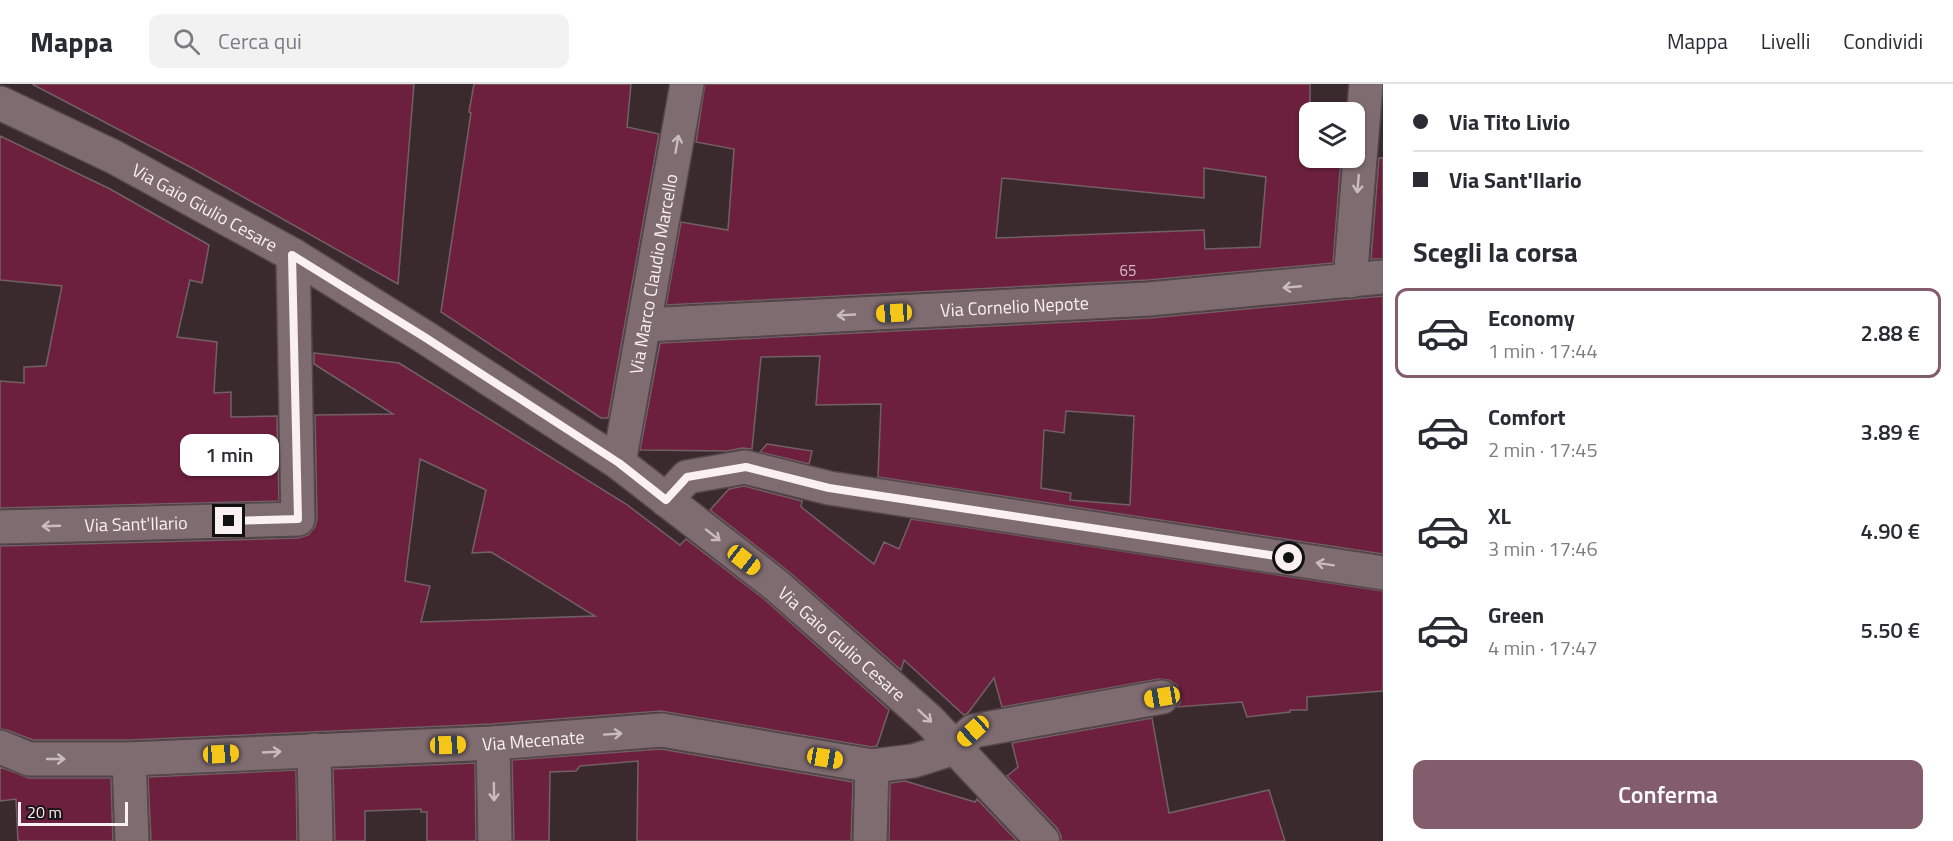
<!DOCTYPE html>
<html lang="it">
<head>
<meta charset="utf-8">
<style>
	:root { --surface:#fff; --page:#f2f2f3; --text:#2b2b33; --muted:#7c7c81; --line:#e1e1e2; --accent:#845d6d }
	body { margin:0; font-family:"Titillium Web",sans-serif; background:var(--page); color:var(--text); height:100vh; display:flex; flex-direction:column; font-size:22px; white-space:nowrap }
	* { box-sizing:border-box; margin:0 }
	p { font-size:20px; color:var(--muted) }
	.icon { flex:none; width:33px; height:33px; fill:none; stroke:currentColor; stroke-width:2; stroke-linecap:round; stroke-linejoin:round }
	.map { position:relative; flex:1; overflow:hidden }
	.panel { display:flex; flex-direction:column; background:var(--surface); width:570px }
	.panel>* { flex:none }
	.top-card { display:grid; align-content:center; height:132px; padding:0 30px; background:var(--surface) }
	.buttons { position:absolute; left:1299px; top:18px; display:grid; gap:12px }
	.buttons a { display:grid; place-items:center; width:66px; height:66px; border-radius:12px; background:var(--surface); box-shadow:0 2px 4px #0004; font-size:30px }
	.scale { position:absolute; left:18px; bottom:15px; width:110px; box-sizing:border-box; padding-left:6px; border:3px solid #faeff1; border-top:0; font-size:16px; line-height:21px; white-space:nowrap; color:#faeff1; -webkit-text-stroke:4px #1c1416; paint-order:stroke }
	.end { position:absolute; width:27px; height:27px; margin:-14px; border:8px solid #faeff1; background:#111; box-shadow:0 0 0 3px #111 }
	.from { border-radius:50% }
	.bubble { position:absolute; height:42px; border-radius:12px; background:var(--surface); box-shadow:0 2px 4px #0004; font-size:20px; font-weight:600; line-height:42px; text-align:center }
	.car { position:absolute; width:18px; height:36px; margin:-18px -9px; border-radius:8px; box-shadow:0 0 4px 2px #0007; background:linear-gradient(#f5c518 24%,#345 0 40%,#f5c518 0 76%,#345 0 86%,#f5c518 0) }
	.top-card b { display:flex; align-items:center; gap:21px; height:57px; font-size:22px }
	.top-card b+b { border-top:2px solid var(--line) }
	.top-card i { width:15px; height:15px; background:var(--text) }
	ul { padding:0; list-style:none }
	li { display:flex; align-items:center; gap:18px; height:90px; margin:0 12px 9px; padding:0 18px; border:3px solid transparent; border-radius:12px }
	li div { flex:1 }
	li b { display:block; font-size:22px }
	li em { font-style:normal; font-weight:600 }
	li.selected { border-color:var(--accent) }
	li>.icon { width:54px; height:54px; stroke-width:1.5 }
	h2 { padding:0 30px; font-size:27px; line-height:72px }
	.button { display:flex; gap:12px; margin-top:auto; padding:12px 30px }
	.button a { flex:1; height:69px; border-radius:12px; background:var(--accent); color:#fff; font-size:24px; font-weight:600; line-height:69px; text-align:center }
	header { display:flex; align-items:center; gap:36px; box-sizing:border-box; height:84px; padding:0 30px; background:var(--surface); border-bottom:2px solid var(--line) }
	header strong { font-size:28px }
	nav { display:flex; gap:33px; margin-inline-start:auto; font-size:21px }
	.search { width:420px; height:54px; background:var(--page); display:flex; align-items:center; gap:15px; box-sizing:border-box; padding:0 21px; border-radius:12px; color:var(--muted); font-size:22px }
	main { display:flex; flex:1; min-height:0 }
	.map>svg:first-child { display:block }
</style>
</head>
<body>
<header>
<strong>Mappa</strong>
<div class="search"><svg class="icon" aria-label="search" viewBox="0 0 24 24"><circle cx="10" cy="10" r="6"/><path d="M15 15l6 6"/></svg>Cerca qui</div>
<nav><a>Mappa</a><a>Livelli</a><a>Condividi</a></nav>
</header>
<main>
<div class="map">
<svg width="1383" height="757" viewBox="0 0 1383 757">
	<rect width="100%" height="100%" fill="#3a2a2e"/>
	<path fill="#6d203e" stroke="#726065" stroke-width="1.5" fill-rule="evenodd" d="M32,0H414L398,200L192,84Z
		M474,0H631L627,43L659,50L608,334H601L441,228L471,29L469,28Z
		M705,0H1310V74H1341L1333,179L1148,196L666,221L681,138L728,146L734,65L696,58ZM1204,84L1266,93L1260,163L1205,165L1204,146L996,154L1002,94L1204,114Z
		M0,52L110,105L209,161L202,199L190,196L177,253L217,258L214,309L231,308V333L277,332L279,417L0,424V297L24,299V283L46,282L62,202L0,196Z
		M1379,74H1383V175H1371Z
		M1383,212V470L878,393L881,320L816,321L820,272L761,273L752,365L742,364L727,367L640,366L660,259L1150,234ZM1066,327L1134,332L1130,421L1070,416L1071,409L1041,404L1044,346L1064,349Z
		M314,269L399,279L626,420L680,461L686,455L764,515L889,626L877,662L872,663L661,627L492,640L129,656H33L7,646L0,645V462L298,454L308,451L315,443L317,435L315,331L393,330L314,280ZM420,375L486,406L472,469L491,468L595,532L421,538L430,502L405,497Z
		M767,360L812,367L809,380L760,368Z
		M744,402L802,417L801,423L874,480L884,458L899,465L911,435L1383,507V607L1307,613V626H1290V628L1247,633L1242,618L1177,623L1180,619V610L1177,601L1169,596L1159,595L1002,623L994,594L968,629L964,631L904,576L901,586L788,487L710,426L729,405Z
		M1152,634L1169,729L1269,706L1285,757H1061V752L1057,744L1007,692L1018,683L1012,659Z
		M661,665L853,698L851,757H637L638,677L580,682L576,687L550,688L549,757H514L512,676Z
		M475,679L476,757H427V728H421V725L365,727V757H335L333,685Z
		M0,683L29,694H111L113,757H18L16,715L0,717Z
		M296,686L297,757H151L148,693Z
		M905,697L975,718L977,715L1017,757H889L890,699Z"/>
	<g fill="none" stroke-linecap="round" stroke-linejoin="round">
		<defs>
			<g id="minor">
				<path id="s1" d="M0,19L114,73L293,171L426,254L619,379L776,501L929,636L1043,757"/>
				<path d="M1350,197L1366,0"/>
				<path id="s2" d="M645,241L1149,215L1383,193"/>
				<path id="s3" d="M619,379L687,0"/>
				<path d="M666,416L687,393L745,383L829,404L1383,489"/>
				<path id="s4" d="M0,443L298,435L293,171"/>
				<path d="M493,659L495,757"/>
				<path id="s5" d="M0,663L29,675H129L493,659L662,646L872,682L913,677L955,664L973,647L1162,613"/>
				<path d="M314,666L316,757"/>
				<path d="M129,675L132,757"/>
				<path d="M870,757L872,682"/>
			</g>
		</defs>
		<use href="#minor" stroke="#54474b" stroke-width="36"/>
		<use href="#minor" stroke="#7f6c71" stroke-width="33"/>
	</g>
	<defs><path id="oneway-shaft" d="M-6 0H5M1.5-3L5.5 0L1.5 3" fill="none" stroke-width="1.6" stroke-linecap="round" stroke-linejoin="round" transform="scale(1.5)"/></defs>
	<g stroke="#c9bbbe">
		<use href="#oneway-shaft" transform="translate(677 60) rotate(-80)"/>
		<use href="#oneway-shaft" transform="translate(1358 100) rotate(95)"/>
		<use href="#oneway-shaft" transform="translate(1292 203) rotate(175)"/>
		<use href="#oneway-shaft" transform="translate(846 231) rotate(177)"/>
		<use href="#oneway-shaft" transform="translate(51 442) rotate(178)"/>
		<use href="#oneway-shaft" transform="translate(713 451) rotate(38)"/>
		<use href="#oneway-shaft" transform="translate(1325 480) rotate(-171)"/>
		<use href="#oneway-shaft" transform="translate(925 632) rotate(43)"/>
		<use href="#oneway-shaft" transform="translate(613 650) rotate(-4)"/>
		<use href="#oneway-shaft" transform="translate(272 668) rotate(-3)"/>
		<use href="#oneway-shaft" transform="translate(56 675)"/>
		<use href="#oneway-shaft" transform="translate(494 708) rotate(89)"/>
	</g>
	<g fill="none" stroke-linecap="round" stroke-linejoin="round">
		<path stroke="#faeff1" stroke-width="8" d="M229,437L298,435L292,171L426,254L619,379L666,416L687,393L746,383L829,404L1289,474"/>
	</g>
	<g text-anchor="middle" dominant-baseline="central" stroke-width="6" stroke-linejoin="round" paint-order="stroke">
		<g font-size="15" fill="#d7bbc4">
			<text x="1128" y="186">65</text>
		</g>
		<g font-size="18" fill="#faeff1" stroke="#1c1416">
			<text stroke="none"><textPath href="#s1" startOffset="230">Via Gaio Giulio Cesare</textPath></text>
			<text stroke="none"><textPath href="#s3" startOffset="192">Via Marco Claudio Marcello</textPath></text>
			<text stroke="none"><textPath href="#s2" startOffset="370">Via Cornelio Nepote</textPath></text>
			<text stroke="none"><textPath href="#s4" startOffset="136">Via Sant'Ilario</textPath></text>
			<text stroke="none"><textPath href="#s1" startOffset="1004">Via Gaio Giulio Cesare</textPath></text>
			<text stroke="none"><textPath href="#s5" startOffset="536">Via Mecenate</textPath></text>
		</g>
	</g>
</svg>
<div class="buttons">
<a><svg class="icon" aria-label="layers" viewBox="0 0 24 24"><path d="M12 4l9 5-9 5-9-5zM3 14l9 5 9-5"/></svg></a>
</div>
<div class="scale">20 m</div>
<i class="end from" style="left:1289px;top:474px"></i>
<i class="end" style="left:229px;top:437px"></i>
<div class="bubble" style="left:180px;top:350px;width:99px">1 min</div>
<i class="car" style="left:894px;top:229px;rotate:267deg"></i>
<i class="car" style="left:744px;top:476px;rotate:128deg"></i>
<i class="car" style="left:1162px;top:613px;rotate:260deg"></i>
<i class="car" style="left:973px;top:647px;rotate:228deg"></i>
<i class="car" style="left:448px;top:661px;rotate:88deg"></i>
<i class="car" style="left:221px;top:670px;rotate:87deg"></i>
<i class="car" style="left:825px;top:674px;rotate:100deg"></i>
</div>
<section class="panel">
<div class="top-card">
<b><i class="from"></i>Via Tito Livio</b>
<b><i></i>Via Sant'Ilario</b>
</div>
<h2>Scegli la corsa</h2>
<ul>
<li class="selected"><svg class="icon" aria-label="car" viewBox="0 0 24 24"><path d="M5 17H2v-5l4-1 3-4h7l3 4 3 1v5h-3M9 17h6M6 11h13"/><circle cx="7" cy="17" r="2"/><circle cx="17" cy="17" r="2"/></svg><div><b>Economy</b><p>1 min · 17:44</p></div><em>2.88 €</em></li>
<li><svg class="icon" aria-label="car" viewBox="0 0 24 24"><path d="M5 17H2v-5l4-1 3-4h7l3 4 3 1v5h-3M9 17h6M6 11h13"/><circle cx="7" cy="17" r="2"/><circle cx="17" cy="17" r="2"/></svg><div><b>Comfort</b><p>2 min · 17:45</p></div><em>3.89 €</em></li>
<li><svg class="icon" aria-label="car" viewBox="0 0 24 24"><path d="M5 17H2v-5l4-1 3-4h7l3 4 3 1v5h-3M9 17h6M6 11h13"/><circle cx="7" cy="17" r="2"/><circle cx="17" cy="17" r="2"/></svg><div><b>XL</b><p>3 min · 17:46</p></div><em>4.90 €</em></li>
<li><svg class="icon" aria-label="car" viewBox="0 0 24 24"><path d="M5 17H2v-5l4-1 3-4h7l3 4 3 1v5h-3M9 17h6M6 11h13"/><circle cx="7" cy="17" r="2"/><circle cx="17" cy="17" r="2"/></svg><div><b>Green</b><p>4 min · 17:47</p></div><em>5.50 €</em></li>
</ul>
<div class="button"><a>Conferma</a></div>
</section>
</main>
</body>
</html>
